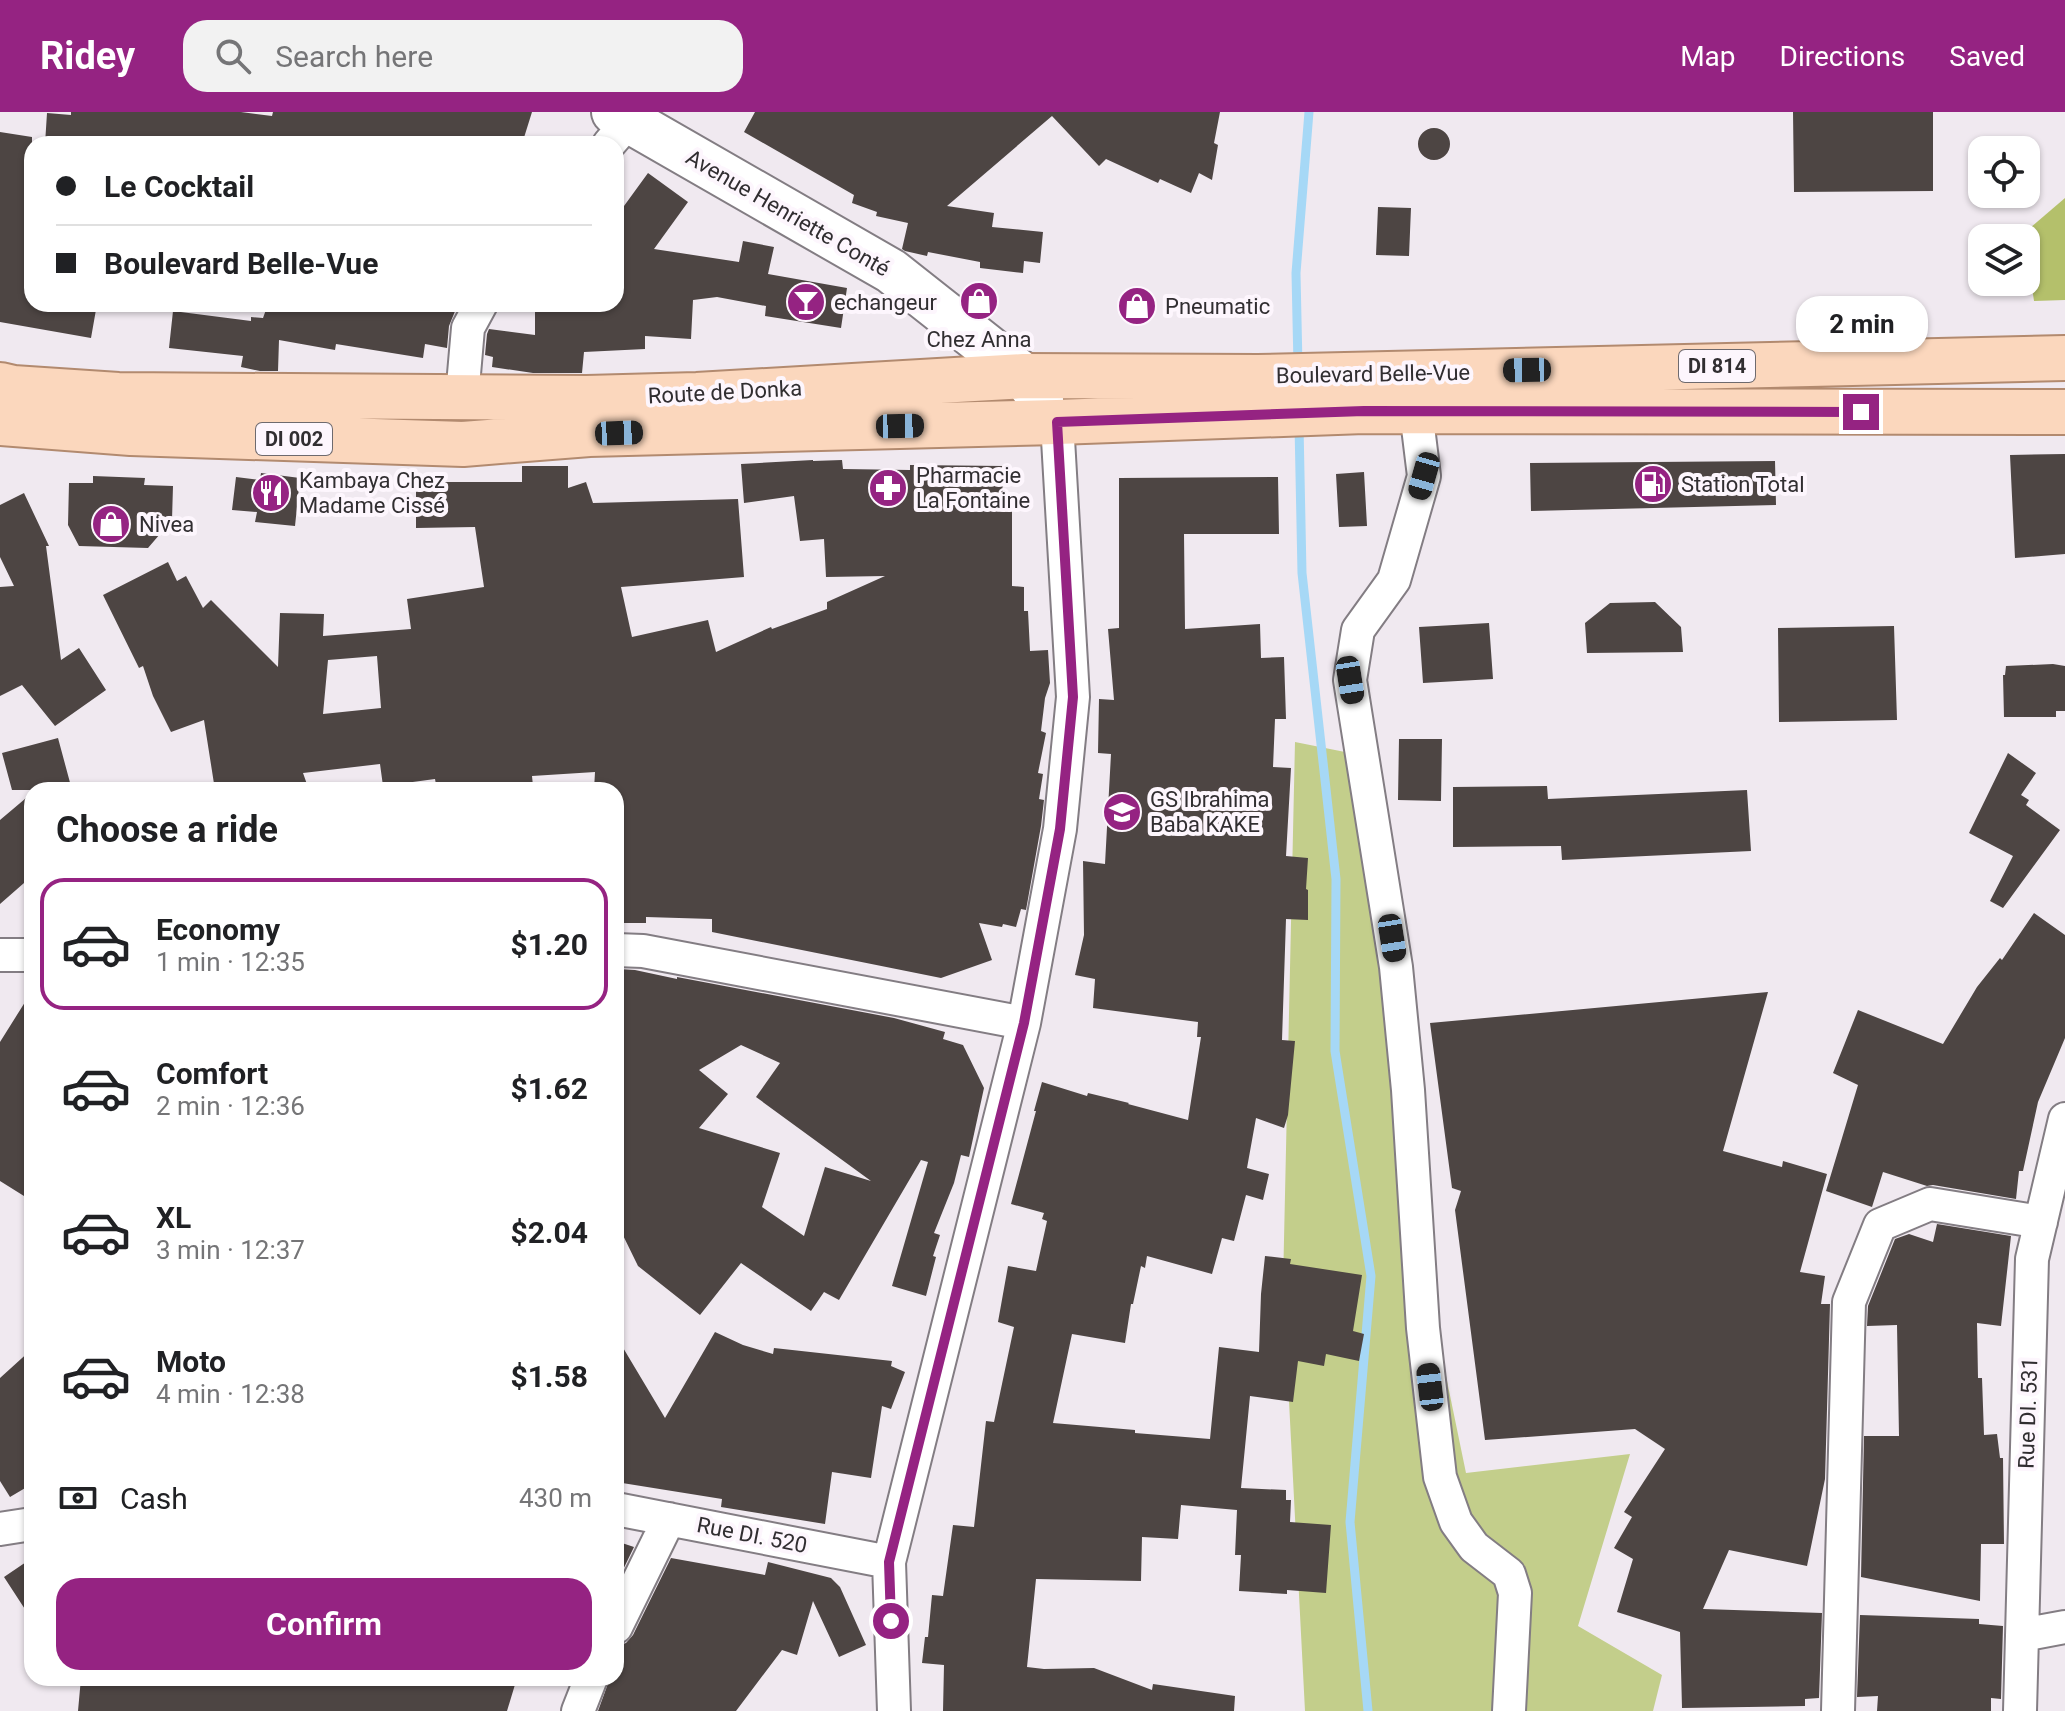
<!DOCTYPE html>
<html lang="en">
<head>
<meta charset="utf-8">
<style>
	:root { --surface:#fff; --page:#f2f2f2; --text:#202124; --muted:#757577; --line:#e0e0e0; --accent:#952382 }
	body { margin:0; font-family:Roboto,sans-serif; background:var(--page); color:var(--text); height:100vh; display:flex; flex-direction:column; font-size:30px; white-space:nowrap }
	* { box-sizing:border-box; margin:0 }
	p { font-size:26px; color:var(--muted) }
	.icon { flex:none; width:44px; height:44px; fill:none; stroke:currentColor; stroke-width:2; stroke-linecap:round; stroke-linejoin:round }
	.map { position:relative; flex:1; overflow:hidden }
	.sheet { position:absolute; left:24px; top:670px; width:600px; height:904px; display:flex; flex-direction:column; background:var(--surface); border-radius:24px; box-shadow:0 2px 6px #0004 }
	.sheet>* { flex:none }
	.hud { position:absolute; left:24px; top:24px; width:600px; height:176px; border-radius:24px; box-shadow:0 2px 6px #0004; display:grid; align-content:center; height:176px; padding:0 32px; background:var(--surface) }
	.fabs { position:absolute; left:1968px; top:24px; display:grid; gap:16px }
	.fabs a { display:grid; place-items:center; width:72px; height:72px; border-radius:16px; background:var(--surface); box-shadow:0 2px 6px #0004; font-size:40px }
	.end { position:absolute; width:36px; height:36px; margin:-18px; border:10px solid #952382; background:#fff; box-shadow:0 0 0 4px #fff }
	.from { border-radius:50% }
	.bubble { position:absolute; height:56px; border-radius:24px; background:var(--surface); box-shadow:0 2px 6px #0004; font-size:26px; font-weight:700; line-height:56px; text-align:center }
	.car { position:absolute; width:24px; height:48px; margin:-24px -12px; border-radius:10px; box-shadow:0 0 6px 2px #0007; background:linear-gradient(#222 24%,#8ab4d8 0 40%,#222 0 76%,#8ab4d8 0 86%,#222 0) }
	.hud b { display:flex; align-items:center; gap:28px; height:76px; font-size:30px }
	.hud b+b { border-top:2px solid var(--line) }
	.hud i { width:20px; height:20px; background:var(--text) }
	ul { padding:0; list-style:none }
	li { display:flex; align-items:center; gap:24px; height:132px; margin:0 16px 12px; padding:0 16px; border:4px solid transparent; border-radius:24px }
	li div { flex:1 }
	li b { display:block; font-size:30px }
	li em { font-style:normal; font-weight:700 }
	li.active { border-color:var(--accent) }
	li>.icon { width:72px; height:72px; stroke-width:1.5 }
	h2 { padding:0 32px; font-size:36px; line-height:96px }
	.pay { display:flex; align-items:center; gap:20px; height:88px; padding:0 32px; font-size:30px }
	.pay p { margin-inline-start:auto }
	.button { display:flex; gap:16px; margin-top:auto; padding:16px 32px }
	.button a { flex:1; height:92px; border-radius:24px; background:var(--accent); color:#fff; font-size:32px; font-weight:700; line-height:92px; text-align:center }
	header { display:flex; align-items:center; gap:48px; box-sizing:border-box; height:112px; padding:0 40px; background:var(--accent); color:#fff }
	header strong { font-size:38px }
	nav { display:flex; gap:44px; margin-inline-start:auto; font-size:28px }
	.search { width:560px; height:72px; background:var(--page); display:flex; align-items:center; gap:20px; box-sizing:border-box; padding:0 28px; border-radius:24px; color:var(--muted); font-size:30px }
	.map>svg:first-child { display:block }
</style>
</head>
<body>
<header>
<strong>Ridey</strong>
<div class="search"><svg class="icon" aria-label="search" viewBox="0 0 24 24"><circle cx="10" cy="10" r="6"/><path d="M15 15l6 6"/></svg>Search here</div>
<nav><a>Map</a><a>Directions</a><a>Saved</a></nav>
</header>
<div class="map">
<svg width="2065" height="1599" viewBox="0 0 2065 1599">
	<rect width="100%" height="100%" fill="#f0e9f0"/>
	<path fill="#c3ce8b" d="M1295,630L1345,640L1379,707L1420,1138L1466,1361L1630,1342L1578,1514L1662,1563L1653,1599H1305L1283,1173Z"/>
	<path fill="#b4c06b" d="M2065,86V188L2034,189L2024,121Z"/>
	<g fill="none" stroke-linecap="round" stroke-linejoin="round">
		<path stroke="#a6d8f6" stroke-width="9" d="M1298,254L1296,161L1309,0
			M1299,313L1302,461L1336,767L1335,939L1371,1164L1350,1410L1368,1599"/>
	</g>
	<path fill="#4d4543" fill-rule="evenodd" d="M71,0H241L272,4L273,0H532L522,32H45L47,1L71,3Z
		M755,0H1220L1214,31L1218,33L1212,68L1199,61L1191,81L1160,67L1158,71L1106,47L1099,54L1052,4L947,94L994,101L992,115L1043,120L1040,151L1024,149L1023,161L980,156V150L928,140L927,144L905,139L902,137L908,111L876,104L877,100L852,91L854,83L744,20Z
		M1793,0H1933V79L1794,80Z
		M1418 32a16 16 0 1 1 32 0a16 16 0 1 1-32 0Z
		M0,20L32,25V192H97L91,226L0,210Z
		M648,61L688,90L654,137L739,150L743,129L774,135L768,162L847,176L841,216L765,204L766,194L717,185L693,188L691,227L645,224V237L584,240L582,261H533L492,255L493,245L485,243L487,222L489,217L535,223V192H616V105Z
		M1378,95L1411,96L1409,144L1376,143Z
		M268,192H458L449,214L447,236L425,232L423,246L336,232L335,238L279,228L278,259H260L241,255L243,244L169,236L173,199L251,209V205L263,206Z
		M2065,342V442L2015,446L2010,343Z
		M813,348V349L842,348L843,357L910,358V353L1003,354L1002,396H1012V474L1024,475V499H1028L1030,539L1048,538L1050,571L1045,586L1041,619L1046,621L1038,661L1043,662L1039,687L1044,688L1041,714L1026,798L1021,797L1016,815L1003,812L1002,815L979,811L992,848L941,866L712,820V807L646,805V811H616V678H594L595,660L532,664L533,674L501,678H437L435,667L383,674L380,652L303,661L309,678H215L204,608L171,620L153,584L143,554L139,556L103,483L168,450L177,469L186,464L203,496L211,488L278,555L280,501L324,502L323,524L411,517L407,487L484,475L475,415L416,416V370H522V354H568V376L586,370L593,391L738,387L744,465L621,475L632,525L708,508L716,540L771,515L772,517L827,497V490L885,464L826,465L824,427L800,429L794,384L744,391L741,352ZM377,544L381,596L323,602L328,548Z
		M1775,349L1776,393L1531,399L1530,351Z
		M1364,360L1367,414L1339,415L1336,362Z
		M261,361L300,366L295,414L255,410L257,400L232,398L236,365L260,368Z
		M93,364L145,366L144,373L173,374L172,408L148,436L79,434L68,413L69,371H93Z
		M1278,365L1279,422H1184L1185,517L1260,512L1261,546L1284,545L1286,607H1275L1273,655L1291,656L1286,744L1308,746L1306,777L1308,778V808L1286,807L1282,928L1295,929L1288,1003L1284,1016L1256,1006L1247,1056L1269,1062L1263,1088L1246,1083L1234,1129L1222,1126L1212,1162L1147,1144L1145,1156L1141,1154L1133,1192H1131L1125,1231L1072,1222L1053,1311L1135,1318V1321L1210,1327L1219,1235L1259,1240L1261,1182L1265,1144L1291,1147L1290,1152L1362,1163L1353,1219L1364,1222L1359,1249L1326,1242L1324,1254L1298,1249L1293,1290L1250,1284L1241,1376L1286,1378V1388H1291L1290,1410L1331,1413L1326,1481L1287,1478V1482L1239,1479L1241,1443H1235L1237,1398L1181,1393L1178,1427L1142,1425L1141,1469L1036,1467L1027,1555L1044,1557L1094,1556L1152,1578L1153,1572L1235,1584L1234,1599H943L944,1553L922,1551L925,1525H928L932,1483L943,1484L953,1413L974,1415L986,1309L994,1310L1014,1215L998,1210L1008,1154L1036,1159L1047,1109L1042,1107L1044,1101L1011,1092L1036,999H1034L1042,970L1087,984L1088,981L1129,991L1128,992L1188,1008L1201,925H1197L1198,910L1093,896L1095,867L1075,863L1084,823L1083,749L1105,752L1111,642L1098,641L1099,587L1114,588L1108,517L1119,516V366Z
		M24,381L49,434H46L61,548L79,536L106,578L55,614L22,573L0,584V475L14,474L0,445V393Z
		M1655,490L1681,515L1683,540L1587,541L1585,511L1610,491Z
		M1489,511L1493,567L1423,571L1419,515Z
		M1894,514L1897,608L1779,610L1778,516Z
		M2053,552L2065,554V599H2056V605H2004L2003,563H2005L2006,554Z
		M58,626L72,678H12L2,641Z
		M1399,627H1442L1441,689L1398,688Z
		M2008,641L2036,661L2021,683L2029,688L2026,693L2060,718L2003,796L1990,789L2013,744L1969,721Z
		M1547,674L1548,687L1747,678L1751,739L1562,748L1561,734L1453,735V675Z
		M32,681V764L0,792V708Z
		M2034,801L2065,823V926L2038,990L2023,1059H2019L2016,1087L1933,1073L1927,1074L1883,1060L1872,1095L1826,1079L1858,973L1833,961L1858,898L1943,932L1977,875L2000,846L2002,848Z
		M619,857L635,858L677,867V865L894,906L945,920L943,927L963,933L984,976L969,1045L961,1043L954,1071L934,1121L940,1123L933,1144L936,1145L926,1184L892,1174L928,1050L921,1048L839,1188L824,1180L811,1199L741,1151L700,1203L638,1154L616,1109V872ZM741,933L780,951L756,985L871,1069L825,1055L804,1124L762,1095L780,1041L699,1016L728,982L699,958Z
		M32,879V1089L0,1069V930Z
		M1768,880L1723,1039L1782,1055L1783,1049L1827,1062L1800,1160L1825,1164L1821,1192H1830L1825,1367L1807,1454L1729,1438L1703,1497L1822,1501L1819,1586L1805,1587V1594L1682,1596L1680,1520L1617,1500L1633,1447L1614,1436L1632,1405L1624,1400L1665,1337L1635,1317L1485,1328L1455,1098L1461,1079L1452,1076L1430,911Z
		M1937,1112L2011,1124L2001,1214L1977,1211L1978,1266H1982L1984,1323L1997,1322L2000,1346H2003L2004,1432H1981L1980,1489L1861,1465L1864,1324H1899L1897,1213L1867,1214L1868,1194L1895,1127L1909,1122L1933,1130Z
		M715,1220L743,1233L773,1242L774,1236L892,1249L891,1254L905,1260L891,1297L882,1294L871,1366L832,1360L825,1412L721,1395L722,1387L616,1370V1224L665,1306Z
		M32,1237V1372L10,1385L0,1369V1266Z
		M616,1429L634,1435L616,1472Z
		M32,1446V1508L4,1465Z
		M671,1446L765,1463L768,1450L831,1466L840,1475L866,1533L839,1545L813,1489L797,1543L782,1538L736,1599H598L610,1566H616V1534L626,1531L633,1523Z
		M1860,1503L1979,1507V1512L2003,1514L2001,1587L1991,1586V1599H1877L1878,1584L1857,1585Z
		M81,1566H517L507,1599H78Z"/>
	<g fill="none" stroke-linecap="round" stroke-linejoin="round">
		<defs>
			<path id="street" d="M609,32L628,10
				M462,285L468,216L481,192
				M1416,299L1424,364L1394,468L1358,518L1350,568L1396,855L1408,978L1423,1216L1440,1365L1456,1410L1474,1435L1509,1462L1515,1481L1509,1599
				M616,838L643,839L1024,911
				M0,843H32
				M616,1397L889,1450
				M0,1417L32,1412
				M616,1515L669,1407
				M2022,1523L2065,1515
				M578,1599L591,1566
				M894,1599L889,1450L1024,911L1060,717L1073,585L1057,310
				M1838,1599L1849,1190L1880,1113L1930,1092L2041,1110
				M2020,1599L2032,1147L2065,1007"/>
			<path id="secondary" d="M614,0L891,159L1024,264L1041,287"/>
			<path id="primary" d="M0,273L13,276L118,283L587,286L697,283L1024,264L1258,265L2065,246
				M0,311L131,321L463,332L589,322L1057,310L1364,299L2065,300"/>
		</defs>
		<use href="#street" stroke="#837d83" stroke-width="36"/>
		<use href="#secondary" stroke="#837d83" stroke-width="48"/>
		<use href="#primary" stroke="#b28a6f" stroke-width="48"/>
		<use href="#street" stroke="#fff" stroke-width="32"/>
		<use href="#secondary" stroke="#fff" stroke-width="44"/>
		<use href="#primary" stroke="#fbd7bd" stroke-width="44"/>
	</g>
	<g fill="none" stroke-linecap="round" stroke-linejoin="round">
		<path stroke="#952382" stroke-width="10" d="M891,1509L889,1450L1024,911L1060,717L1073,585L1057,310L1364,299L1861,300"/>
	</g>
	<defs>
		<symbol id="shop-disc" viewBox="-11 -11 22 22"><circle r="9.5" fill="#952382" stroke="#fdf6fd"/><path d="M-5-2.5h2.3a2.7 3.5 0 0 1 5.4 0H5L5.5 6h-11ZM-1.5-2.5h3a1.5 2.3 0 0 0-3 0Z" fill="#fff"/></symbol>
		<symbol id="bar-disc" viewBox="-11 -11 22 22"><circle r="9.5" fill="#952382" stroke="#fdf6fd"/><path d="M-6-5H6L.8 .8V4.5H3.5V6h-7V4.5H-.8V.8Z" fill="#fff"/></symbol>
		<symbol id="fuel-disc" viewBox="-11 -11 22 22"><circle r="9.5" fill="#952382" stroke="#fdf6fd"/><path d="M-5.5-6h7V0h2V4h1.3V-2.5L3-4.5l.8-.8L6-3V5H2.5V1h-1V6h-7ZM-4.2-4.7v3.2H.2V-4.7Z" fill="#fff"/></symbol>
		<symbol id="pharmacy-disc" viewBox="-11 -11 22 22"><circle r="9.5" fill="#952382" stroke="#fdf6fd"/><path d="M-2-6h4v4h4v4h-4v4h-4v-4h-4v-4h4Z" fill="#fff"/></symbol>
		<symbol id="restaurant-disc" viewBox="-11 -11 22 22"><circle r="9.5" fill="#952382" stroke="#fdf6fd"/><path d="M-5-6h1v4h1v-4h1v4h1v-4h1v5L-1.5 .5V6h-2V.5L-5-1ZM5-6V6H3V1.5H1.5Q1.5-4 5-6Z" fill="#fff"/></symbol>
		<symbol id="school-disc" viewBox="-11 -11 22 22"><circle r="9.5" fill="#952382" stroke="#fdf6fd"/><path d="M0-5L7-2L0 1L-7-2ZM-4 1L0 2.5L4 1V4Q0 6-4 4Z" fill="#fff"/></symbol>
	</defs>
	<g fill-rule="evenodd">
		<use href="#shop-disc" x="957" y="167" width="44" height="44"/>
		<use href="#bar-disc" x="784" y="168" width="44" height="44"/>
		<use href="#shop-disc" x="1115" y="172" width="44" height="44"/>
		<use href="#fuel-disc" x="1631" y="350" width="44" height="44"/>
		<use href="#pharmacy-disc" x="866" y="354" width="44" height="44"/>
		<use href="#restaurant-disc" x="249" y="359" width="44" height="44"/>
		<use href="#shop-disc" x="89" y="390" width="44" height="44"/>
		<use href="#school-disc" x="1100" y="678" width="44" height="44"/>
	</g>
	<g text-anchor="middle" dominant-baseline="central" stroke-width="8" stroke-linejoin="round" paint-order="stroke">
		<g fill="#fdf6fd" stroke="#6e6a6e" stroke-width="2">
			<rect x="1679" y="238" width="76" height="32" rx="6"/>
			<rect x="256" y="311" width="76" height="32" rx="6"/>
		</g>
		<g font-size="20" font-weight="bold" fill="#312e31">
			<text x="1717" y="254">DI 814</text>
			<text x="294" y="327">DI 002</text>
		</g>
		<g font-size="22" fill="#312e31" stroke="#fdf6fd">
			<text transform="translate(788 101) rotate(30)">Avenue Henriette Conté</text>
			<text transform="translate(1373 262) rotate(-1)">Boulevard Belle-Vue</text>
			<text transform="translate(725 280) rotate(-3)">Route de Donka</text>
			<text transform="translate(2028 1301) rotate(-88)">Rue DI. 531</text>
			<text transform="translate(752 1423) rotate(11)">Rue DI. 520</text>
		</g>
		<g font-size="22" fill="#312e31" stroke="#fdf6fd" text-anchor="start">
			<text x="834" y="190">echangeur</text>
			<text x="1165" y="194">Pneumatic</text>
			<text x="979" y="227" text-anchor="middle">Chez Anna</text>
			<text x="916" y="363">Pharmacie<tspan x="916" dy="25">La Fontaine</tspan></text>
			<text x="299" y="368">Kambaya Chez<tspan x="299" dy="25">Madame Cissé</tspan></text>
			<text x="1681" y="372">Station Total</text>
			<text x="139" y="412">Nivea</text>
			<text x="1150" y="687">GS Ibrahima<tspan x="1150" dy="25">Baba KAKE</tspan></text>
		</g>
	</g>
</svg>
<div class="fabs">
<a><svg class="icon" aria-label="locate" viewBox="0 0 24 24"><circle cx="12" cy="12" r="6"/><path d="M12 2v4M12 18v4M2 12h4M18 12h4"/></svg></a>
<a><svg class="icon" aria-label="layers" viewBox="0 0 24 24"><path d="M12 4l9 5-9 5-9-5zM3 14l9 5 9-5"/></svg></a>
</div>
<i class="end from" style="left:891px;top:1509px"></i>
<i class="end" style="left:1861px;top:300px"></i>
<div class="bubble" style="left:1796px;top:184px;width:132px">2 min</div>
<i class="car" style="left:1527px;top:258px;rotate:269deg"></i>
<i class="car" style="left:900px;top:314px;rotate:89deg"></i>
<i class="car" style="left:619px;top:321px;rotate:88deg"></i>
<i class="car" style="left:1424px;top:364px;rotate:196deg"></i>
<i class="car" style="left:1350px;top:568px;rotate:171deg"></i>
<i class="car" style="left:1392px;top:826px;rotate:171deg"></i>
<i class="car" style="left:1430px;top:1275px;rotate:353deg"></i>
<div class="hud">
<b><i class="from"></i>Le Cocktail</b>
<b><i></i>Boulevard Belle-Vue</b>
</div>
<section class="sheet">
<h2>Choose a ride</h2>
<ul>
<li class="active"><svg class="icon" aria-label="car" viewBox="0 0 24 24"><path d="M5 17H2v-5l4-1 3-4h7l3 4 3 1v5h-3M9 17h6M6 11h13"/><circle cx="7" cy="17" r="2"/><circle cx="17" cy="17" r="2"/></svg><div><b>Economy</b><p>1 min · 12:35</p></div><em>$1.20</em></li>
<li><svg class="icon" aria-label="car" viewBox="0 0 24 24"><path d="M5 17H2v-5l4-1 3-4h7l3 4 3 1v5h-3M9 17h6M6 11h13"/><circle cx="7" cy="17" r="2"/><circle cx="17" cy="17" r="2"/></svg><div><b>Comfort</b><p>2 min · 12:36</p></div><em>$1.62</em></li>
<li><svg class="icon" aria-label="car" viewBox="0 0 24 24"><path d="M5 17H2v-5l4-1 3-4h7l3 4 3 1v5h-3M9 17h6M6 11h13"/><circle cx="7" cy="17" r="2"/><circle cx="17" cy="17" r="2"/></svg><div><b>XL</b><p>3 min · 12:37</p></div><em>$2.04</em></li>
<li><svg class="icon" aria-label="car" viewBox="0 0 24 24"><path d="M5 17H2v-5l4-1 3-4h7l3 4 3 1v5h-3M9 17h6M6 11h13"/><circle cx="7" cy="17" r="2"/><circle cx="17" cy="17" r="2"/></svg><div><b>Moto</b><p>4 min · 12:38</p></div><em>$1.58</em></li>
</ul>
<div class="pay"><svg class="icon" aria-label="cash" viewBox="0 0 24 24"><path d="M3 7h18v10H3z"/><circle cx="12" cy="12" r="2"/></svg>Cash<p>430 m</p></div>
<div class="button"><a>Confirm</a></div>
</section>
</div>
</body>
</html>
